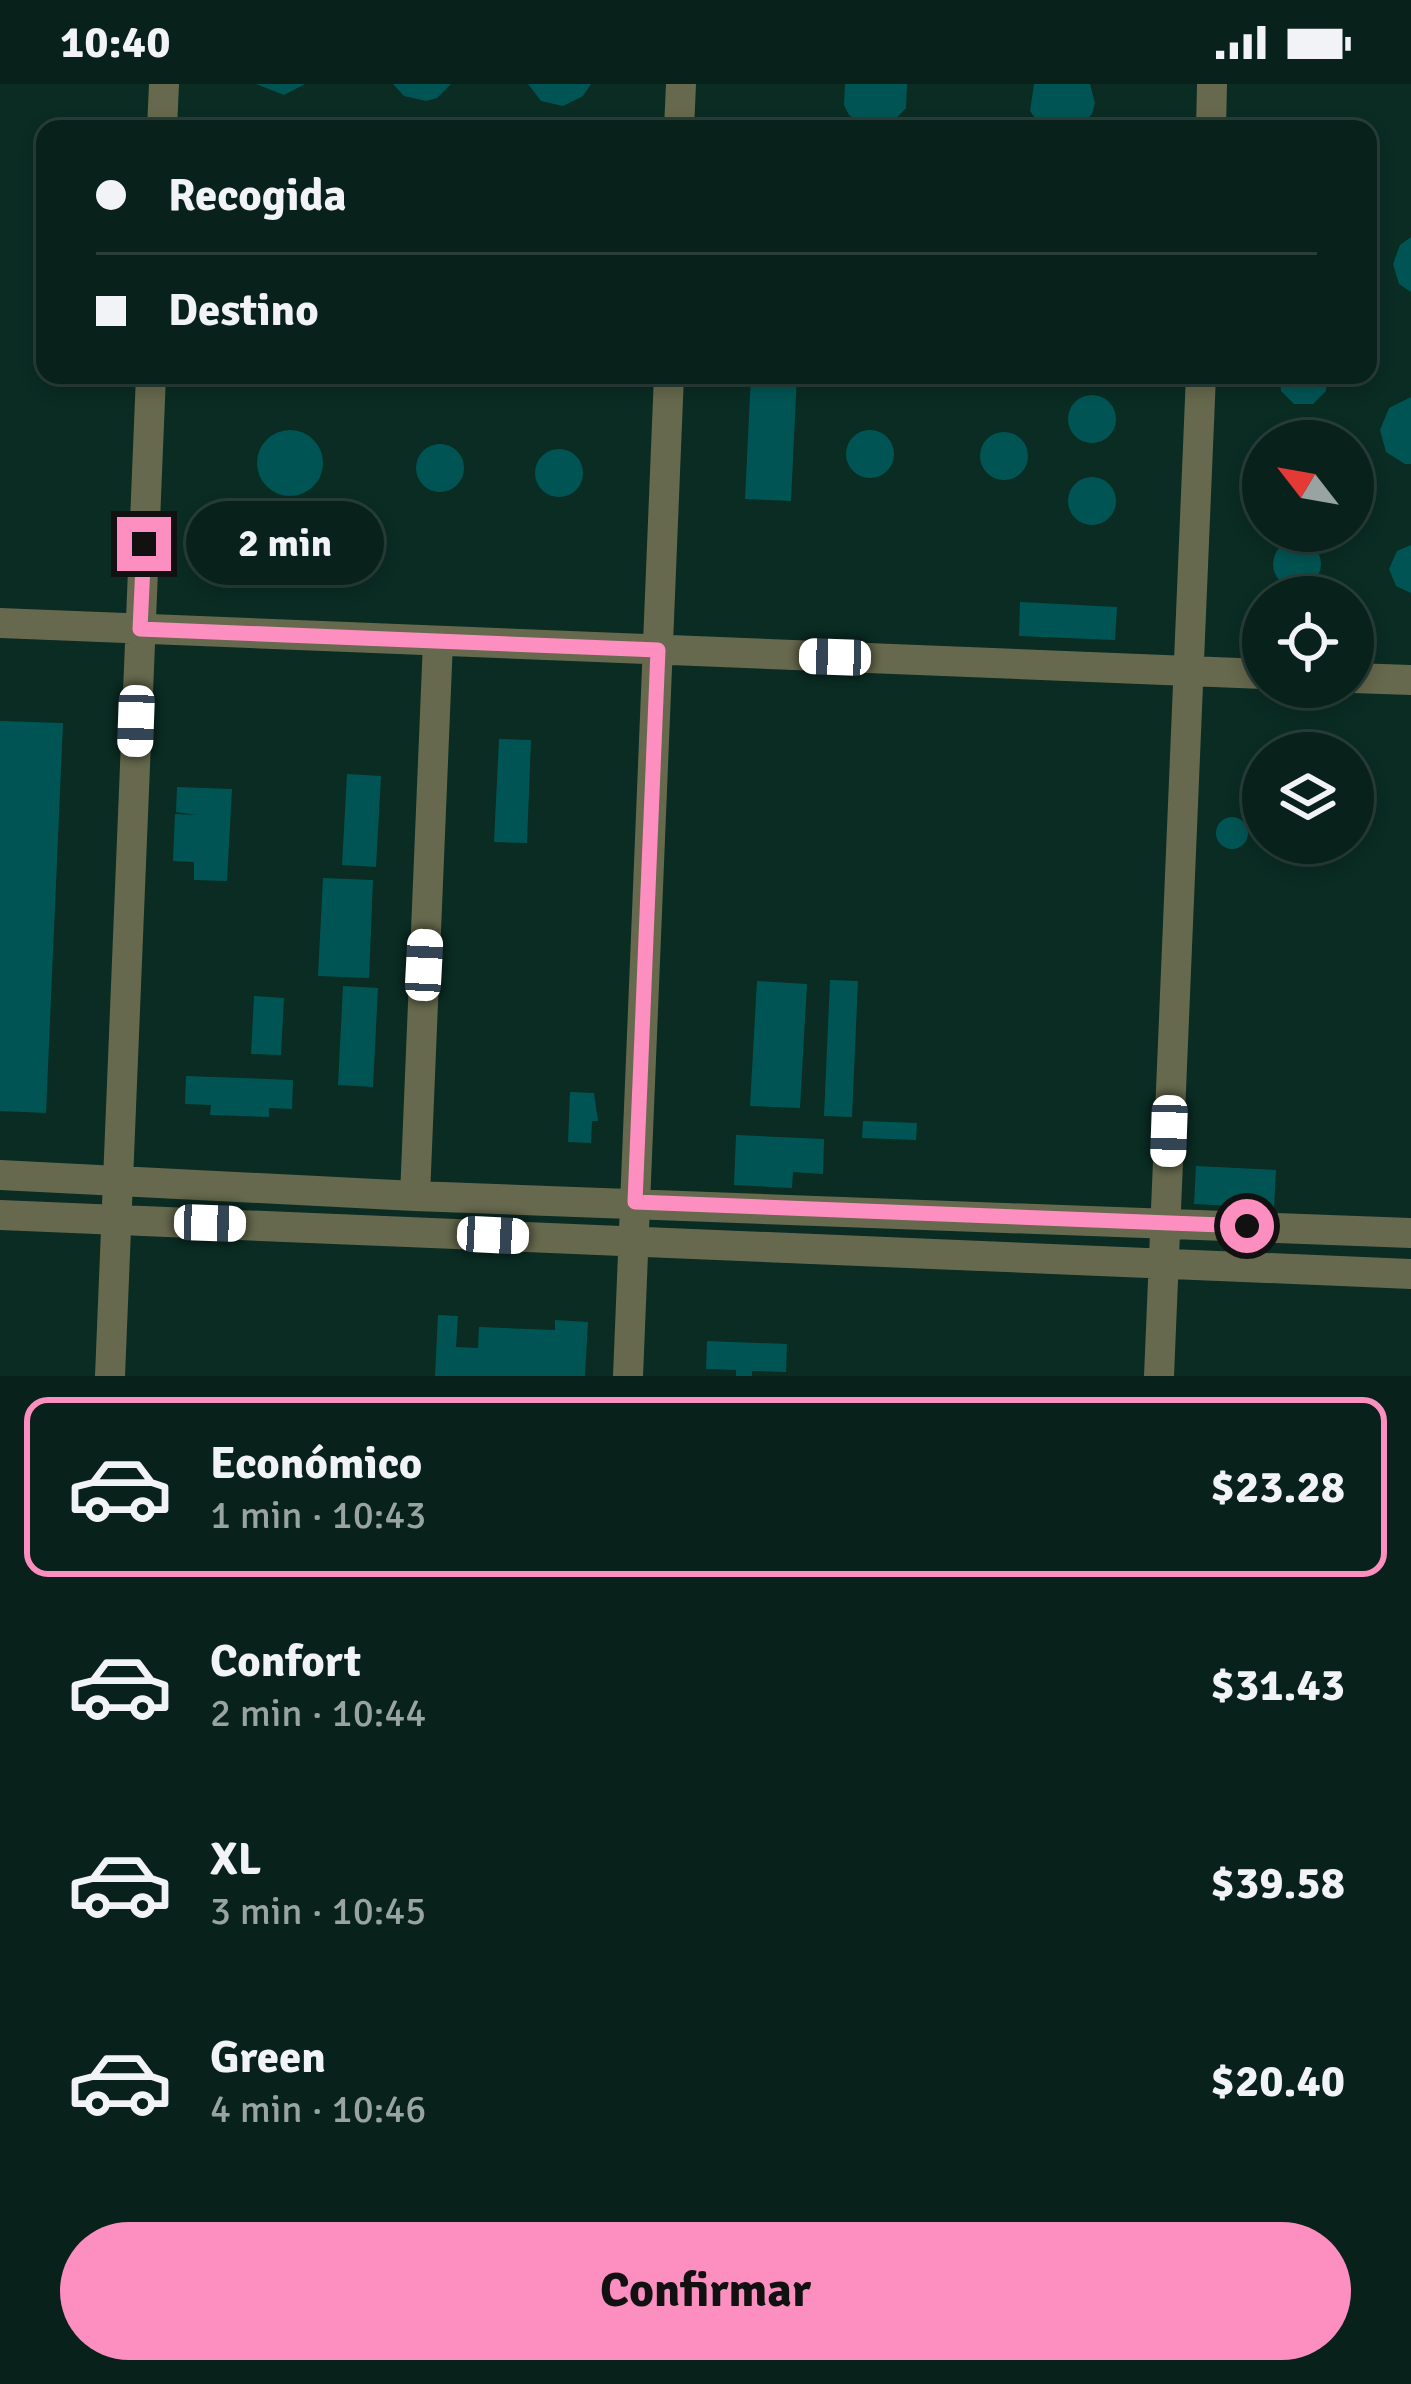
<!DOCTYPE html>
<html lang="es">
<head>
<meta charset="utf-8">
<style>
	:root { --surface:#08211a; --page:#162e27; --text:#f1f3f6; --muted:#98a3a2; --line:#293e39; --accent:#fd8ec0 }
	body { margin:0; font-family:Signika,sans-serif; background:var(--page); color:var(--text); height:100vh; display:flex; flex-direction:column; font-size:45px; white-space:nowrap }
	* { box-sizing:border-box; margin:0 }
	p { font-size:39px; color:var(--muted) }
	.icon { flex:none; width:66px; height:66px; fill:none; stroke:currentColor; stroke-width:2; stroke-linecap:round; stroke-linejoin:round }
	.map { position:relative; height:1292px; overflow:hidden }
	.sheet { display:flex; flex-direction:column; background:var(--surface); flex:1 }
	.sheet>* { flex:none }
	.top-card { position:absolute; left:36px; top:36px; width:1341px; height:264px; border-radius:24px; box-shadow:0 6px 18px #0003,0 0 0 3px var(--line); display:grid; align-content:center; height:264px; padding:0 60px; background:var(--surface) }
	.needle { width:78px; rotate:301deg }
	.tools { position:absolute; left:1242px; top:336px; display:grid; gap:24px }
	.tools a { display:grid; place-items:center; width:132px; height:132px; border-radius:50%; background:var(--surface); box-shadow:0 6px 18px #0003,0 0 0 3px var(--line); font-size:60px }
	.end { position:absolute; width:54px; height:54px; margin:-27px; border:15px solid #fd8ec0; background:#111; box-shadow:0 0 0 6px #111 }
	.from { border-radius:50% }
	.bubble { position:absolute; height:84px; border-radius:42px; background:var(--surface); box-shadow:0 6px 18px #0003,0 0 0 3px var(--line); font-size:39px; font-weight:700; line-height:84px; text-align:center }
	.car { position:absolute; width:36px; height:72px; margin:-36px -18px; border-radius:15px; box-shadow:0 0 9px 3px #0007; background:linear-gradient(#fff 24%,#345 0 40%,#fff 0 76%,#345 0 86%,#fff 0) }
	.top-card b { display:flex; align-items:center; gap:42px; height:114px; font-size:45px }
	.top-card b+b { border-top:3px solid var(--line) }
	.top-card i { width:30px; height:30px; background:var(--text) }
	ul { padding:21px 0 0; list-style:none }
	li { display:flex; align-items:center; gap:36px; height:180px; margin:0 24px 18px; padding:0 36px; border:6px solid transparent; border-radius:24px }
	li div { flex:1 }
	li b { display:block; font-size:45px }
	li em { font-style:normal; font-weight:700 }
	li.active { border-color:var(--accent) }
	li>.icon { width:108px; height:108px; stroke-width:1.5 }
	.primary-button { display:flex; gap:24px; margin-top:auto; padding:24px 60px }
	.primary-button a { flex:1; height:138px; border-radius:72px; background:var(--accent); color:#111; font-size:48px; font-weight:700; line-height:138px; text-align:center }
	.status { display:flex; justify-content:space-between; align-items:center; height:84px; padding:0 60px; background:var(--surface); direction:ltr }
	.status svg { height:33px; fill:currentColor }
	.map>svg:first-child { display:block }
</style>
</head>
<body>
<div class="status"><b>10:40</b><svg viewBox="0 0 49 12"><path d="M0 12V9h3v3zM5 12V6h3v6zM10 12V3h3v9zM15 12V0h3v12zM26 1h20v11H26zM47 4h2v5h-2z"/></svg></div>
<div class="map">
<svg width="1411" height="1292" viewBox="0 0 1411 1292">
	<rect width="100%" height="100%" fill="#0a2c23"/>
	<path fill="#005554" d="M256,0H305L284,11Z
		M393,0H451L437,14L426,17L404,12Z
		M528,0H591L583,12L563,22L541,17Z
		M845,0H907L906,24L890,41L868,44L849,31L844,21Z
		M1034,0H1090L1095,19L1092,30L1079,45H1043L1030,27Z
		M1411,153V208L1399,200L1393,180L1400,161Z
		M751,291H797L791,417L745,415Z
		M1280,291H1327L1326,307L1313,320H1294L1281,307Z
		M1068 335a24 24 0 1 1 48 0a24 24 0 1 1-48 0Z
		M1411,313V380H1405L1386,368L1380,346L1389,324Z
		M846 370a24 24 0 1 1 48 0a24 24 0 1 1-48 0Z
		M257 379a33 33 0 1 1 66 0a33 33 0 1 1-66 0Z
		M980 372a24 24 0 1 1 48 0a24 24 0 1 1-48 0Z
		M416 384a24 24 0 1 1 48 0a24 24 0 1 1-48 0Z
		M535 389a24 24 0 1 1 48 0a24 24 0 1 1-48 0Z
		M1068 417a24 24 0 1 1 48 0a24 24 0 1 1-48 0Z
		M1273 480a24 24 0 1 1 48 0a24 24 0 1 1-48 0Z
		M1411,461V509L1396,502L1389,485L1397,467Z
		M1020,518L1117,523L1115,556L1019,552Z
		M0,637L63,639L46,1029L0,1027Z
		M499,655L531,656L527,759L494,758Z
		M347,690L381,692L376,783L342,781Z
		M177,703L232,705L227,797L194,796V778L173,777L175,730L197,731L176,728Z
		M1216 749a16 16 0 1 1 32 0a16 16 0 1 1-32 0Z
		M323,794L373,796L369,894L318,892Z
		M830,896L858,897L852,1033L824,1032Z
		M757,897L807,900L800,1024L750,1022Z
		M343,902L378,904L373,1003L338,1001Z
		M254,912L284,914L281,971L251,970Z
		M186,992L293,996L292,1025L269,1024V1033L210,1031L211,1021L185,1020Z
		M570,1008L594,1009L598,1037H592L591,1059L568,1058Z
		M863,1037L917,1039L916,1056L862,1054Z
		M736,1051L824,1055L823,1090L793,1088L792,1104L734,1101Z
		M1196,1082L1276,1086L1274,1124L1194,1120Z
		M438,1231L458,1232L456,1263L478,1264L479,1243L555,1246V1236L588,1238L585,1292H435Z
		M707,1257L787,1260L786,1288L752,1287V1292H736V1286L706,1285Z"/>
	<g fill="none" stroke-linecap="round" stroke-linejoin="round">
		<path stroke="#66694d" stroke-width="30" d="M162,45L164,0
			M679,45L681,0
			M1211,45L1212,0
			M0,539L1263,590
			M1353,594L1411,596
			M0,1091L415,1112L1411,1149
			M415,1112L438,557
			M0,1131L1411,1190
			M110,1292L151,291
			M628,1292L669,291
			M1159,1292L1201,291"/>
	</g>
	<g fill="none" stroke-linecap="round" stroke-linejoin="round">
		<path stroke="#fd8ec0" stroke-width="15" d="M144,460L140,545L658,566L635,1118L1247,1142"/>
	</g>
</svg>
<div class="tools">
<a><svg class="needle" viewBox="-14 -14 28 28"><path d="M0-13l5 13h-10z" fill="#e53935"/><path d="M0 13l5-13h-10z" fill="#98a3a2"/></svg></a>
<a><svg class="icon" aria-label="locate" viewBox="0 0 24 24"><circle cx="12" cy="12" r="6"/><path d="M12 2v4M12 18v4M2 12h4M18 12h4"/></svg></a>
<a><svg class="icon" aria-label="layers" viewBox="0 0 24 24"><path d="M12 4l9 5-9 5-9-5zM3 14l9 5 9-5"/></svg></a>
</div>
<i class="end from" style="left:1247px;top:1142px"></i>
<i class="end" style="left:144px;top:460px"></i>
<div class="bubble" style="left:186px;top:417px;width:198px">2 min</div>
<i class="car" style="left:835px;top:573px;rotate:272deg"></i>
<i class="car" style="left:136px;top:637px;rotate:182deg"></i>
<i class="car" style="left:424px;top:881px;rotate:3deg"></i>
<i class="car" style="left:1169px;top:1047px;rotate:182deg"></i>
<i class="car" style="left:210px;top:1139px;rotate:92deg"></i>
<i class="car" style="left:493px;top:1151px;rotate:93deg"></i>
<div class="top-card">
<b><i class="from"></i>Recogida</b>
<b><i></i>Destino</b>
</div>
</div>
<section class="sheet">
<ul>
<li class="active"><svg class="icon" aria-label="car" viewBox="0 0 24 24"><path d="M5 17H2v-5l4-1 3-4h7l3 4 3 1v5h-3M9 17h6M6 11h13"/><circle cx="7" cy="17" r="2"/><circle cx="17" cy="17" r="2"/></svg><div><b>Económico</b><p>1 min · 10:43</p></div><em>$23.28</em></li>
<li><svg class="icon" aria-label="car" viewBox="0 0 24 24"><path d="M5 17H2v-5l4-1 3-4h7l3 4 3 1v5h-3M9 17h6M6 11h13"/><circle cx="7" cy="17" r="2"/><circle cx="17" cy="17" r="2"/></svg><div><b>Confort</b><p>2 min · 10:44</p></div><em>$31.43</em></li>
<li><svg class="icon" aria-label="car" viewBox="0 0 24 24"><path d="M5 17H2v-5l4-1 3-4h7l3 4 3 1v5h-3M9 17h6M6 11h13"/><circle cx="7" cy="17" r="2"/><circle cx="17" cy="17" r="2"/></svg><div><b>XL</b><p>3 min · 10:45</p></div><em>$39.58</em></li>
<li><svg class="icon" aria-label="car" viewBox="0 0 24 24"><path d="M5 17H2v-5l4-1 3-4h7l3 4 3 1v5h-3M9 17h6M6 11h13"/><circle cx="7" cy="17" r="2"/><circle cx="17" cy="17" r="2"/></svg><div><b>Green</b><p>4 min · 10:46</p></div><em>$20.40</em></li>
</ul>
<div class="primary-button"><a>Confirmar</a></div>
</section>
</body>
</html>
